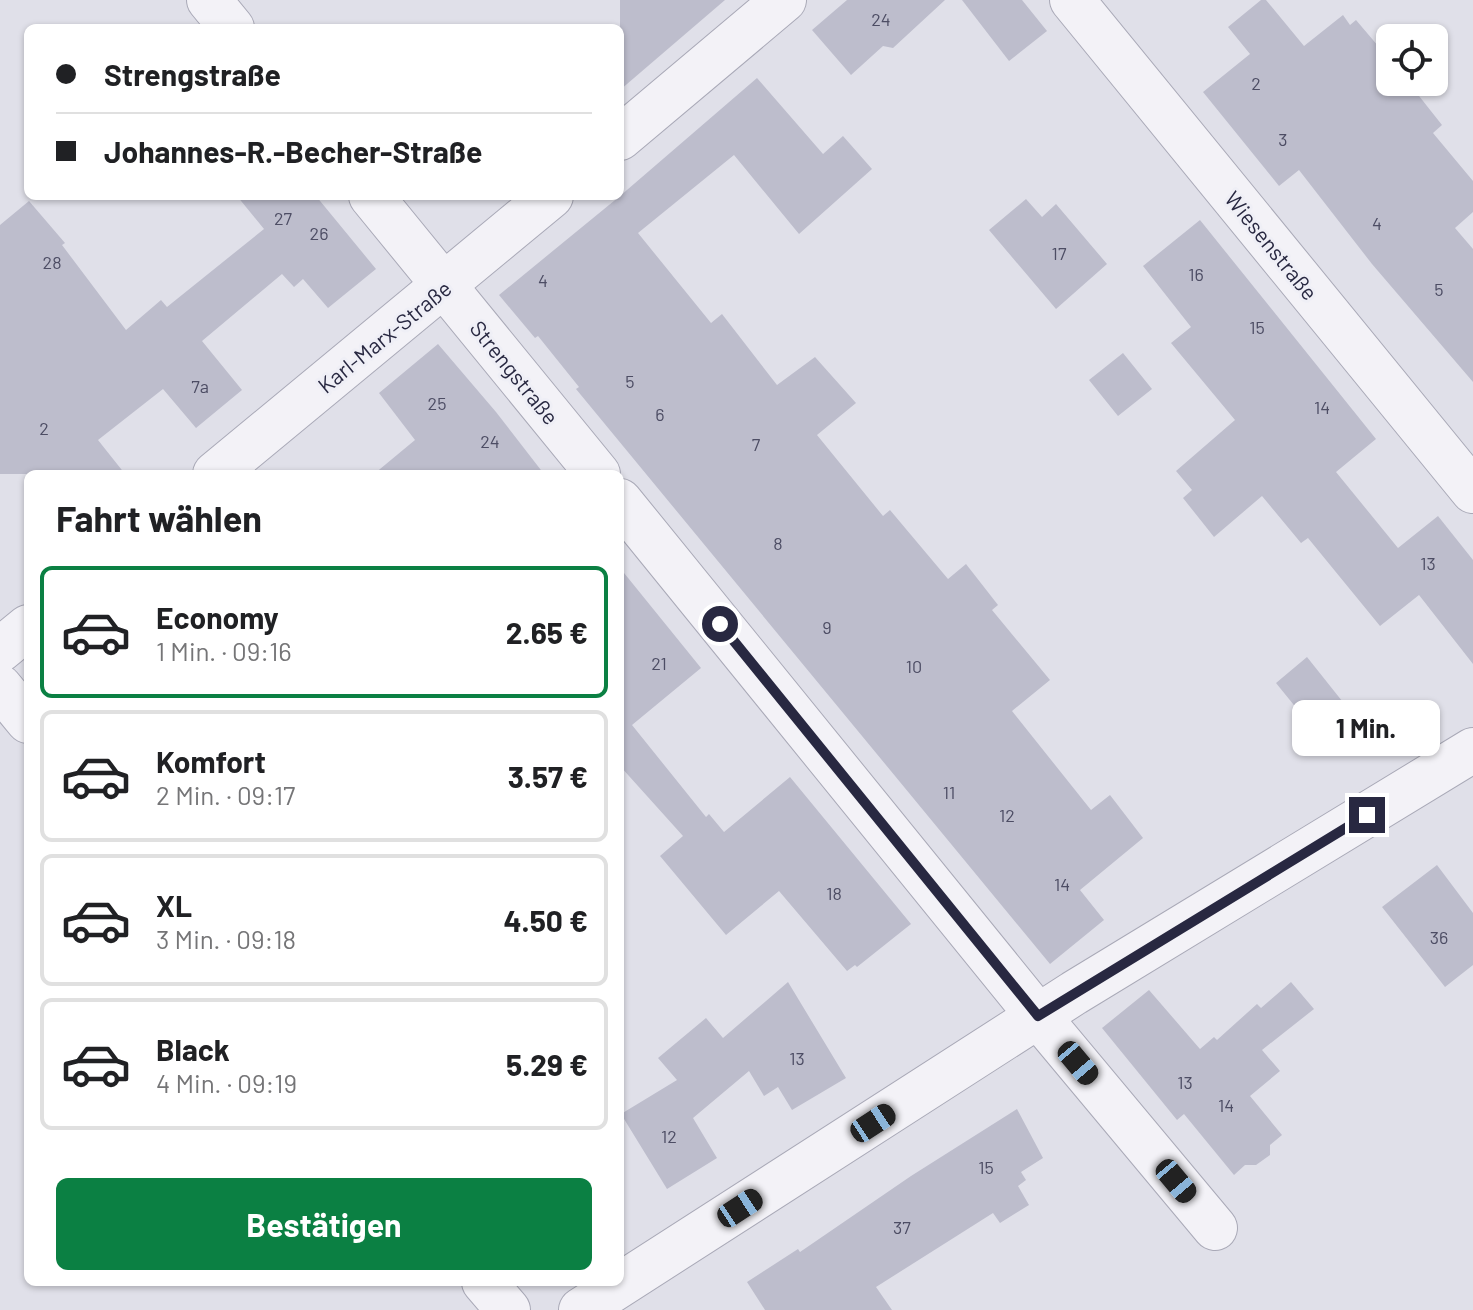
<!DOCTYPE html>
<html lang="de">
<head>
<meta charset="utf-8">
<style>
	:root { --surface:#fff; --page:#f6f6f6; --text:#202124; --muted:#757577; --line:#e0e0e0; --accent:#0b8043 }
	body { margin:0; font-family:Barlow,sans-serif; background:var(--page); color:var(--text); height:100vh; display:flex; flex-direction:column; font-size:30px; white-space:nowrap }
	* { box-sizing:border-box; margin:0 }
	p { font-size:26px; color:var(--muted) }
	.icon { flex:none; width:44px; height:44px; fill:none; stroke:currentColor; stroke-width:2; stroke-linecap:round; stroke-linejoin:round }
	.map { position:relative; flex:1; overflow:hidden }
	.sheet { position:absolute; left:24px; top:470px; width:600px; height:816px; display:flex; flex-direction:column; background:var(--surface); border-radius:12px; box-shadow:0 2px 6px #0004 }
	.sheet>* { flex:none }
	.banner { position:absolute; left:24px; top:24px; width:600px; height:176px; border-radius:12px; box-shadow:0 2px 6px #0004; display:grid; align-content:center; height:176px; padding:0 32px; background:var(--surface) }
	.tools { position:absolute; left:1376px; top:24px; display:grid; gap:16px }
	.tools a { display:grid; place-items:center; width:72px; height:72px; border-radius:12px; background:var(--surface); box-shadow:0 2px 6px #0004; font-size:40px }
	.end { position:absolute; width:36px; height:36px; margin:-18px; border:10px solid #282841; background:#fff; box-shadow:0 0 0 4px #fff }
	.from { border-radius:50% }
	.bubble { position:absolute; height:56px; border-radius:12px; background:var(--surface); box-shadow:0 2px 6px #0004; font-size:26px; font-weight:700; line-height:56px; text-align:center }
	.car { position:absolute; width:24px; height:48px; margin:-24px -12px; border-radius:10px; box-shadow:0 0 6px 2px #0007; background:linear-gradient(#222 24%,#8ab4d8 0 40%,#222 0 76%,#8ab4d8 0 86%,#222 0) }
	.banner b { display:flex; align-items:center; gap:28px; height:76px; font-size:30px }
	.banner b+b { border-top:2px solid var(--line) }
	.banner i { width:20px; height:20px; background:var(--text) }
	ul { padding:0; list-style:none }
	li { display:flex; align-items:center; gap:24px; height:132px; margin:0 16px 12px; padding:0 16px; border:4px solid var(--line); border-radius:12px }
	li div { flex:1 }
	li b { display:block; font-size:30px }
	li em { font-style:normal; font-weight:700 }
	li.on { border-color:var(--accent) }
	li>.icon { width:72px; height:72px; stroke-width:1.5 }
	h2 { padding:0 32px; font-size:36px; line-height:96px }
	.button { display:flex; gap:16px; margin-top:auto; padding:16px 32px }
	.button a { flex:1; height:92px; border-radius:12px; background:var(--accent); color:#fff; font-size:32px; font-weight:700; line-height:92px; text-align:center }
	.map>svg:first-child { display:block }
</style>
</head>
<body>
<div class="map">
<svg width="1473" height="1310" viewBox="0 0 1473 1310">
	<rect width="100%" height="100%" fill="#e0e0e9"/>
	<path fill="#bdbdcc" d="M620,0H725L620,90Z
		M847,0H945L893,48L883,46L851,75L812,30Z
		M962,0H1022L1047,31L1009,61Z
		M1261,0H1266L1304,46L1343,15L1350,25L1356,20L1390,60V82H1408L1442,125L1433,133L1473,181V212L1455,228L1473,249V382L1372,264L1299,170L1279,186L1203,92L1250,54L1228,27Z
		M757,78L823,154L843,136L872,169L799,234L734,155L638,233L711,323L722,314L777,385L815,357L856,403L817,435L883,516L890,510L948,579L966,564L998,605L992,610L1050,680L1012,711L1091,810L1110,795L1143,838L1080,890L1104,920L1050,964L576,389L579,387L538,336L535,338L499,295L620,196Z
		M237,196H316L376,269L328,308L303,279L294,287L282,274L202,341L242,390L196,428L163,389L98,440L125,474H0V225L29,201L65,243L62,245L126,330L161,300L167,307L264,229Z
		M1026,199L1042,217L1056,204L1107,264L1056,309L989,230Z
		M1200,220L1376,439L1336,472L1398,548L1438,516L1473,560V664L1419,595L1380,626L1308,538L1301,543L1262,496L1214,537L1183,498L1192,490L1176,471L1235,420L1171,343L1191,327L1143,266Z
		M438,344L496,412L544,474H374L415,440L379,393Z
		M1123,353L1152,389L1118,416L1089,380Z
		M620,568L701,668L632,725L706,817L709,814L724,832L790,777L911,924L857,967L855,965L847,971L779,891L726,935L660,856L683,836L620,766Z
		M1307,657L1350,711L1319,736L1276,683Z
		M1437,865L1473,913V965L1445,987L1382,907Z
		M788,982L846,1078L792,1110L778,1087L764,1096L749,1071L693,1118L717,1158L667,1189L621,1114L677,1080L658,1058L706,1018L723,1038Z
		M1291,982L1314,1009L1262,1050L1280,1071L1250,1096L1282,1135L1270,1145V1155L1256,1165H1245L1234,1175L1184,1114L1177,1120L1102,1028L1149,990L1200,1049L1214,1037L1217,1040L1257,1004L1261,1008Z
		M1017,1109L1043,1158L1021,1172L1026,1180L1018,1186L1029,1205L1000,1223L993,1213L876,1287L892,1310H765L747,1282L798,1249L800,1252L911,1176Z"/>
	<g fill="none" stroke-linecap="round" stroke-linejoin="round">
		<defs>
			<path id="minor" d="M209,0L232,28
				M1072,0L1473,491
				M620,138L784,0
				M371,196L598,474
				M215,474L551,196
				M620,501L1038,1016L1215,1228
				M0,650L28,627
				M0,687L28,721
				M484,1282L508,1310
				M581,1310L1074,993L1473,750"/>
		</defs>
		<use href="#minor" stroke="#a9a9b7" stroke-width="46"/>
		<use href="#minor" stroke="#f3f2f7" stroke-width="44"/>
	</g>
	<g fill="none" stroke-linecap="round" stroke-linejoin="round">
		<path stroke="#282841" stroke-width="10" d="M720,624L1038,1016L1367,815"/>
	</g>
	<g text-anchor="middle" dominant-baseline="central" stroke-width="6" stroke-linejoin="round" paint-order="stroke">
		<g font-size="18" fill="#4d4d64">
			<text x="881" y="19">24</text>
			<text x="1256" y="83">2</text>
			<text x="1283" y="139">3</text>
			<text x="283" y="218">27</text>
			<text x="1377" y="223">4</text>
			<text x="319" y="233">26</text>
			<text x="1059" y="253">17</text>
			<text x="52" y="262">28</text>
			<text x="1196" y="274">16</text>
			<text x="543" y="280">4</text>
			<text x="1439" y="289">5</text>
			<text x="1257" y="327">15</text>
			<text x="630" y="381">5</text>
			<text x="200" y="386">7a</text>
			<text x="437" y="403">25</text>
			<text x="1322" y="407">14</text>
			<text x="660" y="414">6</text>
			<text x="44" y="428">2</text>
			<text x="490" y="441">24</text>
			<text x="756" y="444">7</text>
			<text x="778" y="543">8</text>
			<text x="1428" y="563">13</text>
			<text x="827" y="627">9</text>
			<text x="659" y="663">21</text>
			<text x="914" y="666">10</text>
			<text x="949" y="792">11</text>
			<text x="1007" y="815">12</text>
			<text x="1062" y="884">14</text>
			<text x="834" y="893">18</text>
			<text x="1439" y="937">36</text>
			<text x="797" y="1058">13</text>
			<text x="1185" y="1082">13</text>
			<text x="1226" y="1105">14</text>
			<text x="669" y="1136">12</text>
			<text x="986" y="1167">15</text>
			<text x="902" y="1227">37</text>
		</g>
		<g font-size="22" fill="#282841" stroke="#efeff6">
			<text transform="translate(1272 245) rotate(51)">Wiesenstraße</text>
			<text transform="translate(384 336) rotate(-39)">Karl-Marx-Straße</text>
			<text transform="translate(515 372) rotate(51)">Strengstraße</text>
		</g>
	</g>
</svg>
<div class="tools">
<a><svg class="icon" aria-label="locate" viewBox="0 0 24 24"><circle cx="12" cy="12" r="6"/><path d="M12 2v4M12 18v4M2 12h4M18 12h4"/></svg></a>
</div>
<i class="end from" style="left:720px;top:624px"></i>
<i class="end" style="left:1367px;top:815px"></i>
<div class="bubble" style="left:1292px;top:700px;width:148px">1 Min.</div>
<i class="car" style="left:1078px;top:1063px;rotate:140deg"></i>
<i class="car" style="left:873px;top:1123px;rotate:57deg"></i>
<i class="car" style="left:1176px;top:1181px;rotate:140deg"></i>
<i class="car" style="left:740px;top:1208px;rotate:57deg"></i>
<div class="banner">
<b><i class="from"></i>Strengstraße</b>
<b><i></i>Johannes-R.-Becher-Straße</b>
</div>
<section class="sheet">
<h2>Fahrt wählen</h2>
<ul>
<li class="on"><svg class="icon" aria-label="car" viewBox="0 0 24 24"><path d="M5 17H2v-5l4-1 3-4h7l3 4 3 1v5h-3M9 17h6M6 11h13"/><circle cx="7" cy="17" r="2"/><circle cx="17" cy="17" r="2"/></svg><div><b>Economy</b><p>1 Min. · 09:16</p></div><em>2.65 €</em></li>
<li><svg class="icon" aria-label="car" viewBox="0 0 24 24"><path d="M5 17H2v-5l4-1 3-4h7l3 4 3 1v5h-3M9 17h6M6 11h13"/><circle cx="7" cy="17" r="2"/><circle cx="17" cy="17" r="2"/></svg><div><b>Komfort</b><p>2 Min. · 09:17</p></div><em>3.57 €</em></li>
<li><svg class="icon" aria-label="car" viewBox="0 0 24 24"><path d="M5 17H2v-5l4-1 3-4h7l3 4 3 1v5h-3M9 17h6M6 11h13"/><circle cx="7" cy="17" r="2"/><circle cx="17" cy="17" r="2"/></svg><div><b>XL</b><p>3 Min. · 09:18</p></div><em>4.50 €</em></li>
<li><svg class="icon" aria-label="car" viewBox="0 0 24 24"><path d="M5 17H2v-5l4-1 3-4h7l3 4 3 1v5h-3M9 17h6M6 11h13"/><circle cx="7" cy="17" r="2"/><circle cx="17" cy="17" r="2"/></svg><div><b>Black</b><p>4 Min. · 09:19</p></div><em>5.29 €</em></li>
</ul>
<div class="button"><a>Bestätigen</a></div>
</section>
</div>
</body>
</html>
